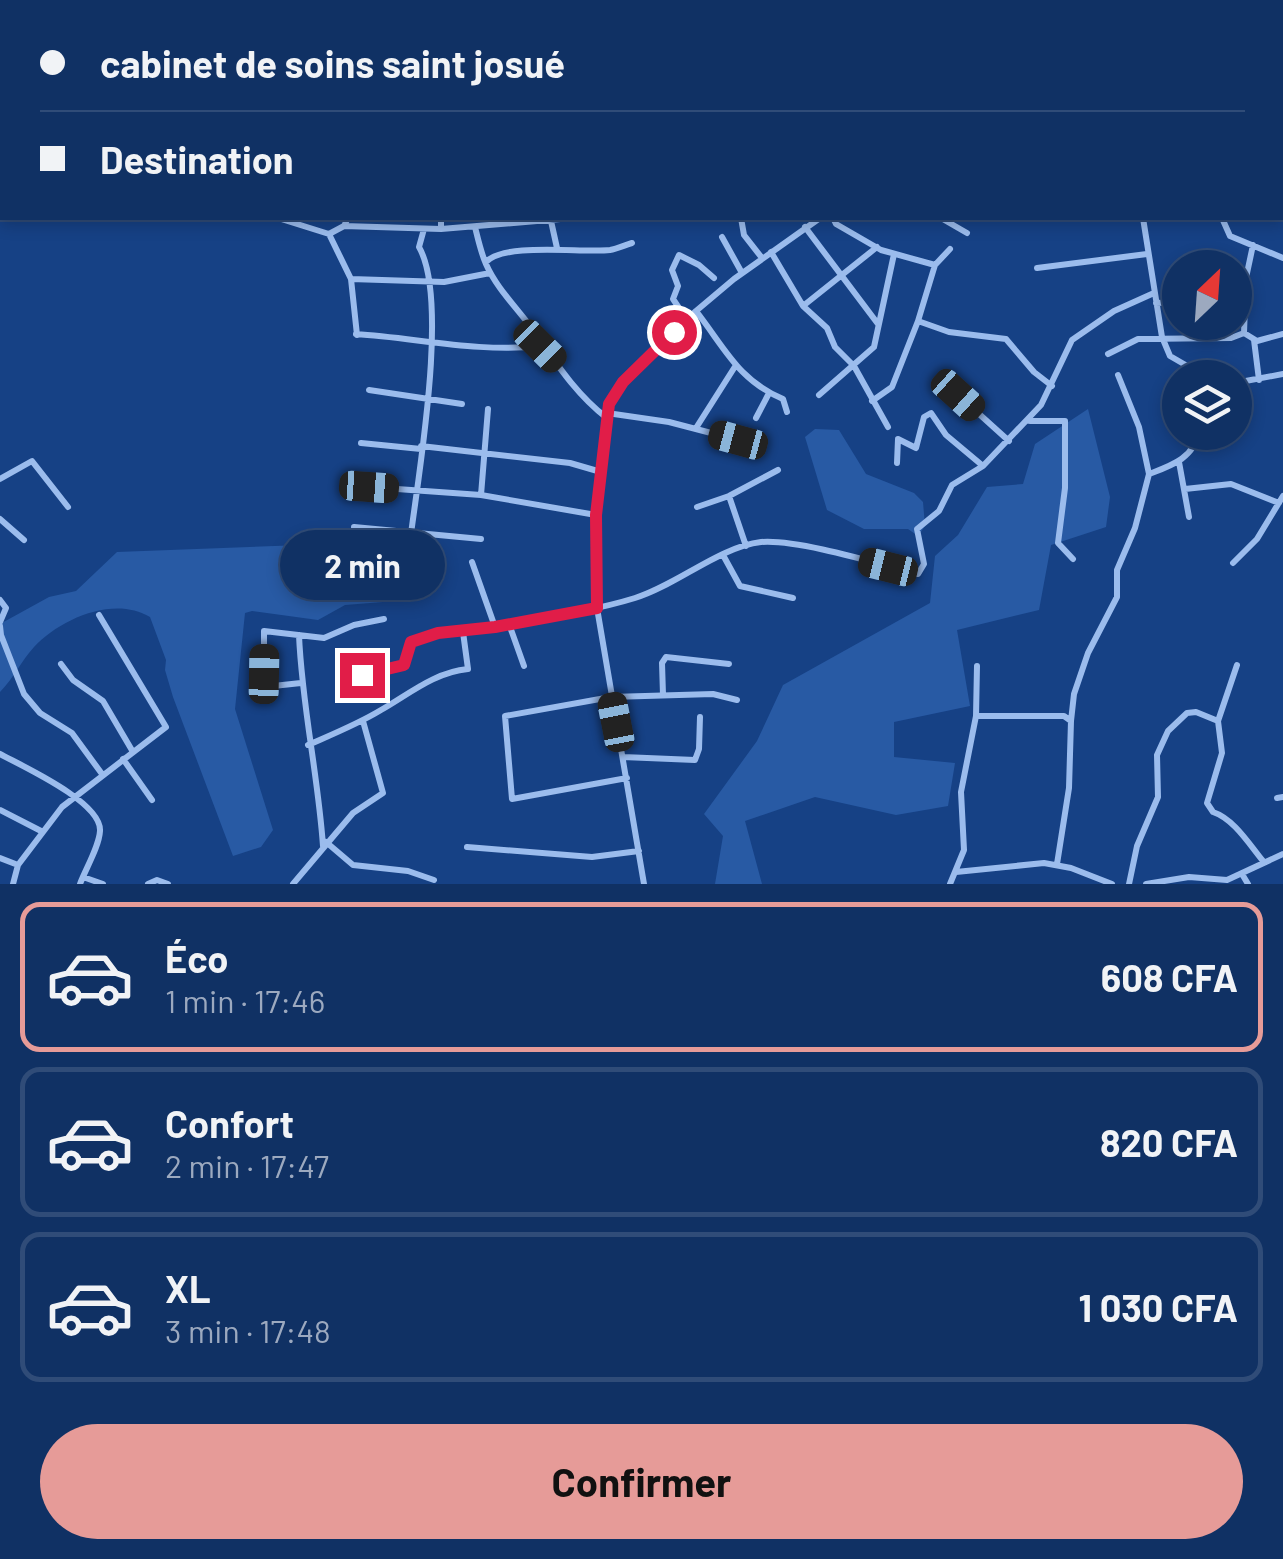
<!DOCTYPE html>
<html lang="fr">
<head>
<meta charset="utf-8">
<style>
	:root { --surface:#103164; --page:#19396a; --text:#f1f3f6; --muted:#9ca9bf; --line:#304c78; --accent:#e69b98 }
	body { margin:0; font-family:Barlow,sans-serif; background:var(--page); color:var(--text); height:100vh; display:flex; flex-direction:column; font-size:38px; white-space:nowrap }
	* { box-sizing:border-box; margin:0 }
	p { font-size:32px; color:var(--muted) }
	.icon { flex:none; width:55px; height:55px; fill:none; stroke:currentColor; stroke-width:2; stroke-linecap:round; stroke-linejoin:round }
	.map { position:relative; height:884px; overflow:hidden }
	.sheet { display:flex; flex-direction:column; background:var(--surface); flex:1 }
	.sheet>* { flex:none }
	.hud { position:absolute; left:0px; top:0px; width:1285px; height:220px; box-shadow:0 5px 15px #0003,0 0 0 2px var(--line); display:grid; align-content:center; height:220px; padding:0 40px; background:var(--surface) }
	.needle { width:65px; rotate:25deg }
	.fabs { position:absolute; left:1162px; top:250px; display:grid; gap:20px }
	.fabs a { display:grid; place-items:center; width:90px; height:90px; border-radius:50%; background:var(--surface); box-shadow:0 5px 15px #0003,0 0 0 2px var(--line); font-size:50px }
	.end { position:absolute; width:45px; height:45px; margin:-22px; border:12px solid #e11d48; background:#fff; box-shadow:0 0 0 5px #fff }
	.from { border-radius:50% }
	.bubble { position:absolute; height:70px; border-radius:35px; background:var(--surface); box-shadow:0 5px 15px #0003,0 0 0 2px var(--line); font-size:32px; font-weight:700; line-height:70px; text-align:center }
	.car { position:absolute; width:30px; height:60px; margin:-30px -15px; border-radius:12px; box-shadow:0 0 8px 2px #0007; background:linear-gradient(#222 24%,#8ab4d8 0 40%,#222 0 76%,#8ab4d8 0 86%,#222 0) }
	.hud b { display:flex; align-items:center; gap:35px; height:95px; font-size:38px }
	.hud b+b { border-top:2px solid var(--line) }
	.hud i { width:25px; height:25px; background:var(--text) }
	ul { padding:18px 0 0; list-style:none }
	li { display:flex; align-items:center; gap:30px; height:150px; margin:0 20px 15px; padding:0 20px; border:5px solid var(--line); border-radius:20px }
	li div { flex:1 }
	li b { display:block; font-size:38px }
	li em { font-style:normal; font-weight:700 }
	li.selected { border-color:var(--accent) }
	li>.icon { width:90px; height:90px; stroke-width:1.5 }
	.primary-button { display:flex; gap:20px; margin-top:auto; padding:20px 40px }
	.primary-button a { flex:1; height:115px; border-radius:60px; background:var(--accent); color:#111; font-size:40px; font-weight:700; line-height:115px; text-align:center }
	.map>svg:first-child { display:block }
</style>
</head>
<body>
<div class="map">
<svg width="1283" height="884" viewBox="0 0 1283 884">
	<rect width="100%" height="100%" fill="#164185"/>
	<path fill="#285aa4" d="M1088,409L1110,497L1106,527L1051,545L1039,610L957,630L970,706L894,722V757L955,763L948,806L896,815L815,797L745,821L762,884H715L723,836L704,814L757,741L783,685L930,603L935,556L958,535L987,487L1023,484L1035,444Z
		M815,429L839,430L866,474L914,493L923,502L925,526L918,536L908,529H864L827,510L805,437Z
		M302,545L311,552L397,558L424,574L423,589L408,600L345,605L318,620L252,611L245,613L235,709L273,830L261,847L233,856L173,697L165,670L166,660L150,617C114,595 60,619 34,647C21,661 14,678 0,692V624L49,597L76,591L117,552Z"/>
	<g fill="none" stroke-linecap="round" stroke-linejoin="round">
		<path stroke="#9bbced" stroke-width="6" d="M628,0L631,2
			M912,0L914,2
			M984,0L985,2
			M103,2L107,0
			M271,2L275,0
			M337,2L338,0
			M770,2L771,0
			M1095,2L1098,0
			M0,27L2,28
			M1282,37H1283
			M0,66L2,65
			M1282,116H1283
			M1282,137L1283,135
			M1282,197H1283
			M278,218L329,234L351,279L357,335
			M741,218L744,235L762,258
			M833,218L836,224L881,250L935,265
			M941,218L967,233
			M1143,218L1162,337L1170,356L1208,378
			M1222,218L1230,236L1283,258
			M551,221L557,248
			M344,226L441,229L572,218
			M475,227C478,239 481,253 486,264C495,285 513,304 527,322C551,355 573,392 607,418
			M805,227L878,324
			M441,229V218
			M329,234L344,226L348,218
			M722,237L742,273
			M950,249L935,265L918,321L949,332L1006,339L1034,372L1052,386
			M771,252L803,306L827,328L835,347L854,366L888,427
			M486,262C505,242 581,253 610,250C617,249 625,245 632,243
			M1037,268L1147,254
			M351,279L444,282L490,273
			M1156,303L1180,302
			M803,306L877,247
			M696,311C725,348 738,380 783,399L787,412
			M687,320L673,299L678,286L672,270L679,255L699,265L714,278
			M1244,333L1246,278L1253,245
			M356,334C417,338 480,353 540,346
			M1254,340L1259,380
			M1108,354L1138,339L1231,338L1244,333L1257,341L1283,334
			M1118,375L1139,427L1149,474
			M1235,383L1283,374
			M369,390L462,404
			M819,395L874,347L894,254
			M958,395L1009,441
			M872,401L892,387L918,321
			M607,413L669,422L738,440
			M756,418L768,395
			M1030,421H1065V488L1058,543L1073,559
			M696,428L736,365
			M361,443L421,449
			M421,446L570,463L601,472
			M1179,462L1189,517
			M897,463L898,439L916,448L924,417L931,413L946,435L983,466L1041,405L1072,340L1114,311L1154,293
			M0,479L32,461L68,507
			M369,487L481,495L596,515
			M1185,489L1231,484L1279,503
			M481,495L488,409
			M729,496L746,546
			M697,507L729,496L778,470
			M0,519L24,540
			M354,527L481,539
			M411,534C419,471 449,299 419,247L424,229
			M723,555L740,586L793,598
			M472,562L495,627
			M1233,563L1257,539L1283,496
			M0,600L6,608L0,622
			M509,624L524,666
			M0,626L1,635L24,694L40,713L72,733L102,774
			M299,635C302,707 318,774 323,846
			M61,664L73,680L103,701L133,752
			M1237,665L1218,721L1222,753L1207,803L1213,812C1234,819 1249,844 1263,861
			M362,675L404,665L411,642L438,633L463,632
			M301,683L264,687V631L324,638L354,625L384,619
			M663,695L662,663L666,657L729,664
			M976,716H1064L1071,721L1069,788L1057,864
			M1071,721L1074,694L1088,653L1117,597V570L1135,528L1149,474C1170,466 1195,458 1198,432
			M308,745C333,734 358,724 381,710C409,694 435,672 468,669L463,632C519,620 580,615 635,598C677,585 719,547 761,542C798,539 879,564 918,574L924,564L917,529L939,511L952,485L983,466
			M0,754C22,766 102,802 100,831C99,847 86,868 80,884
			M623,757L695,760L699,749L700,717
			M123,759L152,800
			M627,778L512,799L505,716L611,697L713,694L737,700
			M1277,798L1283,797
			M0,810L43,832
			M326,842L353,865L408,871L434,880
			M467,847L592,857L639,851
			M0,858L18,865
			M956,872L1044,863L1071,868L1112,884
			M1242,874L1248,884
			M83,877L103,884
			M13,884L18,865L62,807L166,727L99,615
			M148,884L157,880L168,884
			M293,884L353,813L383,793L363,721
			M644,884L597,608L596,515L609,405L623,383L696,311L734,279L820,218
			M950,884L964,850L961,792L976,716L977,666
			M1129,884L1137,846L1158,797L1157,755L1168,731L1187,713L1196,712L1218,721
			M1146,884L1189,877L1227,880L1283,854"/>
	</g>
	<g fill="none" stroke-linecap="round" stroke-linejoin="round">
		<path stroke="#e11d48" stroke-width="12" d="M362,675L404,665L411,642L438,633L495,627L597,608L596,515L609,404L623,382L674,332"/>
	</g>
</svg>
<div class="fabs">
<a><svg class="needle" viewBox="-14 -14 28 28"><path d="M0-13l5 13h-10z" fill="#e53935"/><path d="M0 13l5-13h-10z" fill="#9ca9bf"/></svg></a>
<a><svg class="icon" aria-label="layers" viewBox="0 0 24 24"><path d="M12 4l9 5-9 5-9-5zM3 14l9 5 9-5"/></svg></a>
</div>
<i class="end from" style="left:674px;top:332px"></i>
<i class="end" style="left:362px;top:675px"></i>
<div class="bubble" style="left:280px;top:530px;width:165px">2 min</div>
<i class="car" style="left:540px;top:346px;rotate:135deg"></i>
<i class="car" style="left:958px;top:395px;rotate:132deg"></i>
<i class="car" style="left:738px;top:440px;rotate:285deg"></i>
<i class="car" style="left:369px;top:487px;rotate:94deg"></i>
<i class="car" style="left:888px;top:567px;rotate:284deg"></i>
<i class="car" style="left:264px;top:674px;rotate:1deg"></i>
<i class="car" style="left:616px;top:722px;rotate:349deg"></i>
<div class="hud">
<b><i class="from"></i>cabinet de soins saint josué</b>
<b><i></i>Destination</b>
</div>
</div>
<section class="sheet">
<ul>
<li class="selected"><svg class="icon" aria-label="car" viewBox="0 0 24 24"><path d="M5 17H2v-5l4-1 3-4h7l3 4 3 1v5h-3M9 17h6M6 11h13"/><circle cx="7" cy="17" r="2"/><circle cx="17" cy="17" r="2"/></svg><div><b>Éco</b><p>1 min · 17:46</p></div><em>608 CFA</em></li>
<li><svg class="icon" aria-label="car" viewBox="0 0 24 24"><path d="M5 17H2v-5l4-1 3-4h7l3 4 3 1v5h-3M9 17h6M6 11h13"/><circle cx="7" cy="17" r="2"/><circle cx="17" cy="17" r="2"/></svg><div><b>Confort</b><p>2 min · 17:47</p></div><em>820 CFA</em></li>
<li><svg class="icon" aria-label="car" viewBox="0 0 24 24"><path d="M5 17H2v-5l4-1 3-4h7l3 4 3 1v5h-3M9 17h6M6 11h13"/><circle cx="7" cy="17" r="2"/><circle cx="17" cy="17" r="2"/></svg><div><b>XL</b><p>3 min · 17:48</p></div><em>1 030 CFA</em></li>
</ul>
<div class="primary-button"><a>Confirmer</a></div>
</section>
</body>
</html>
